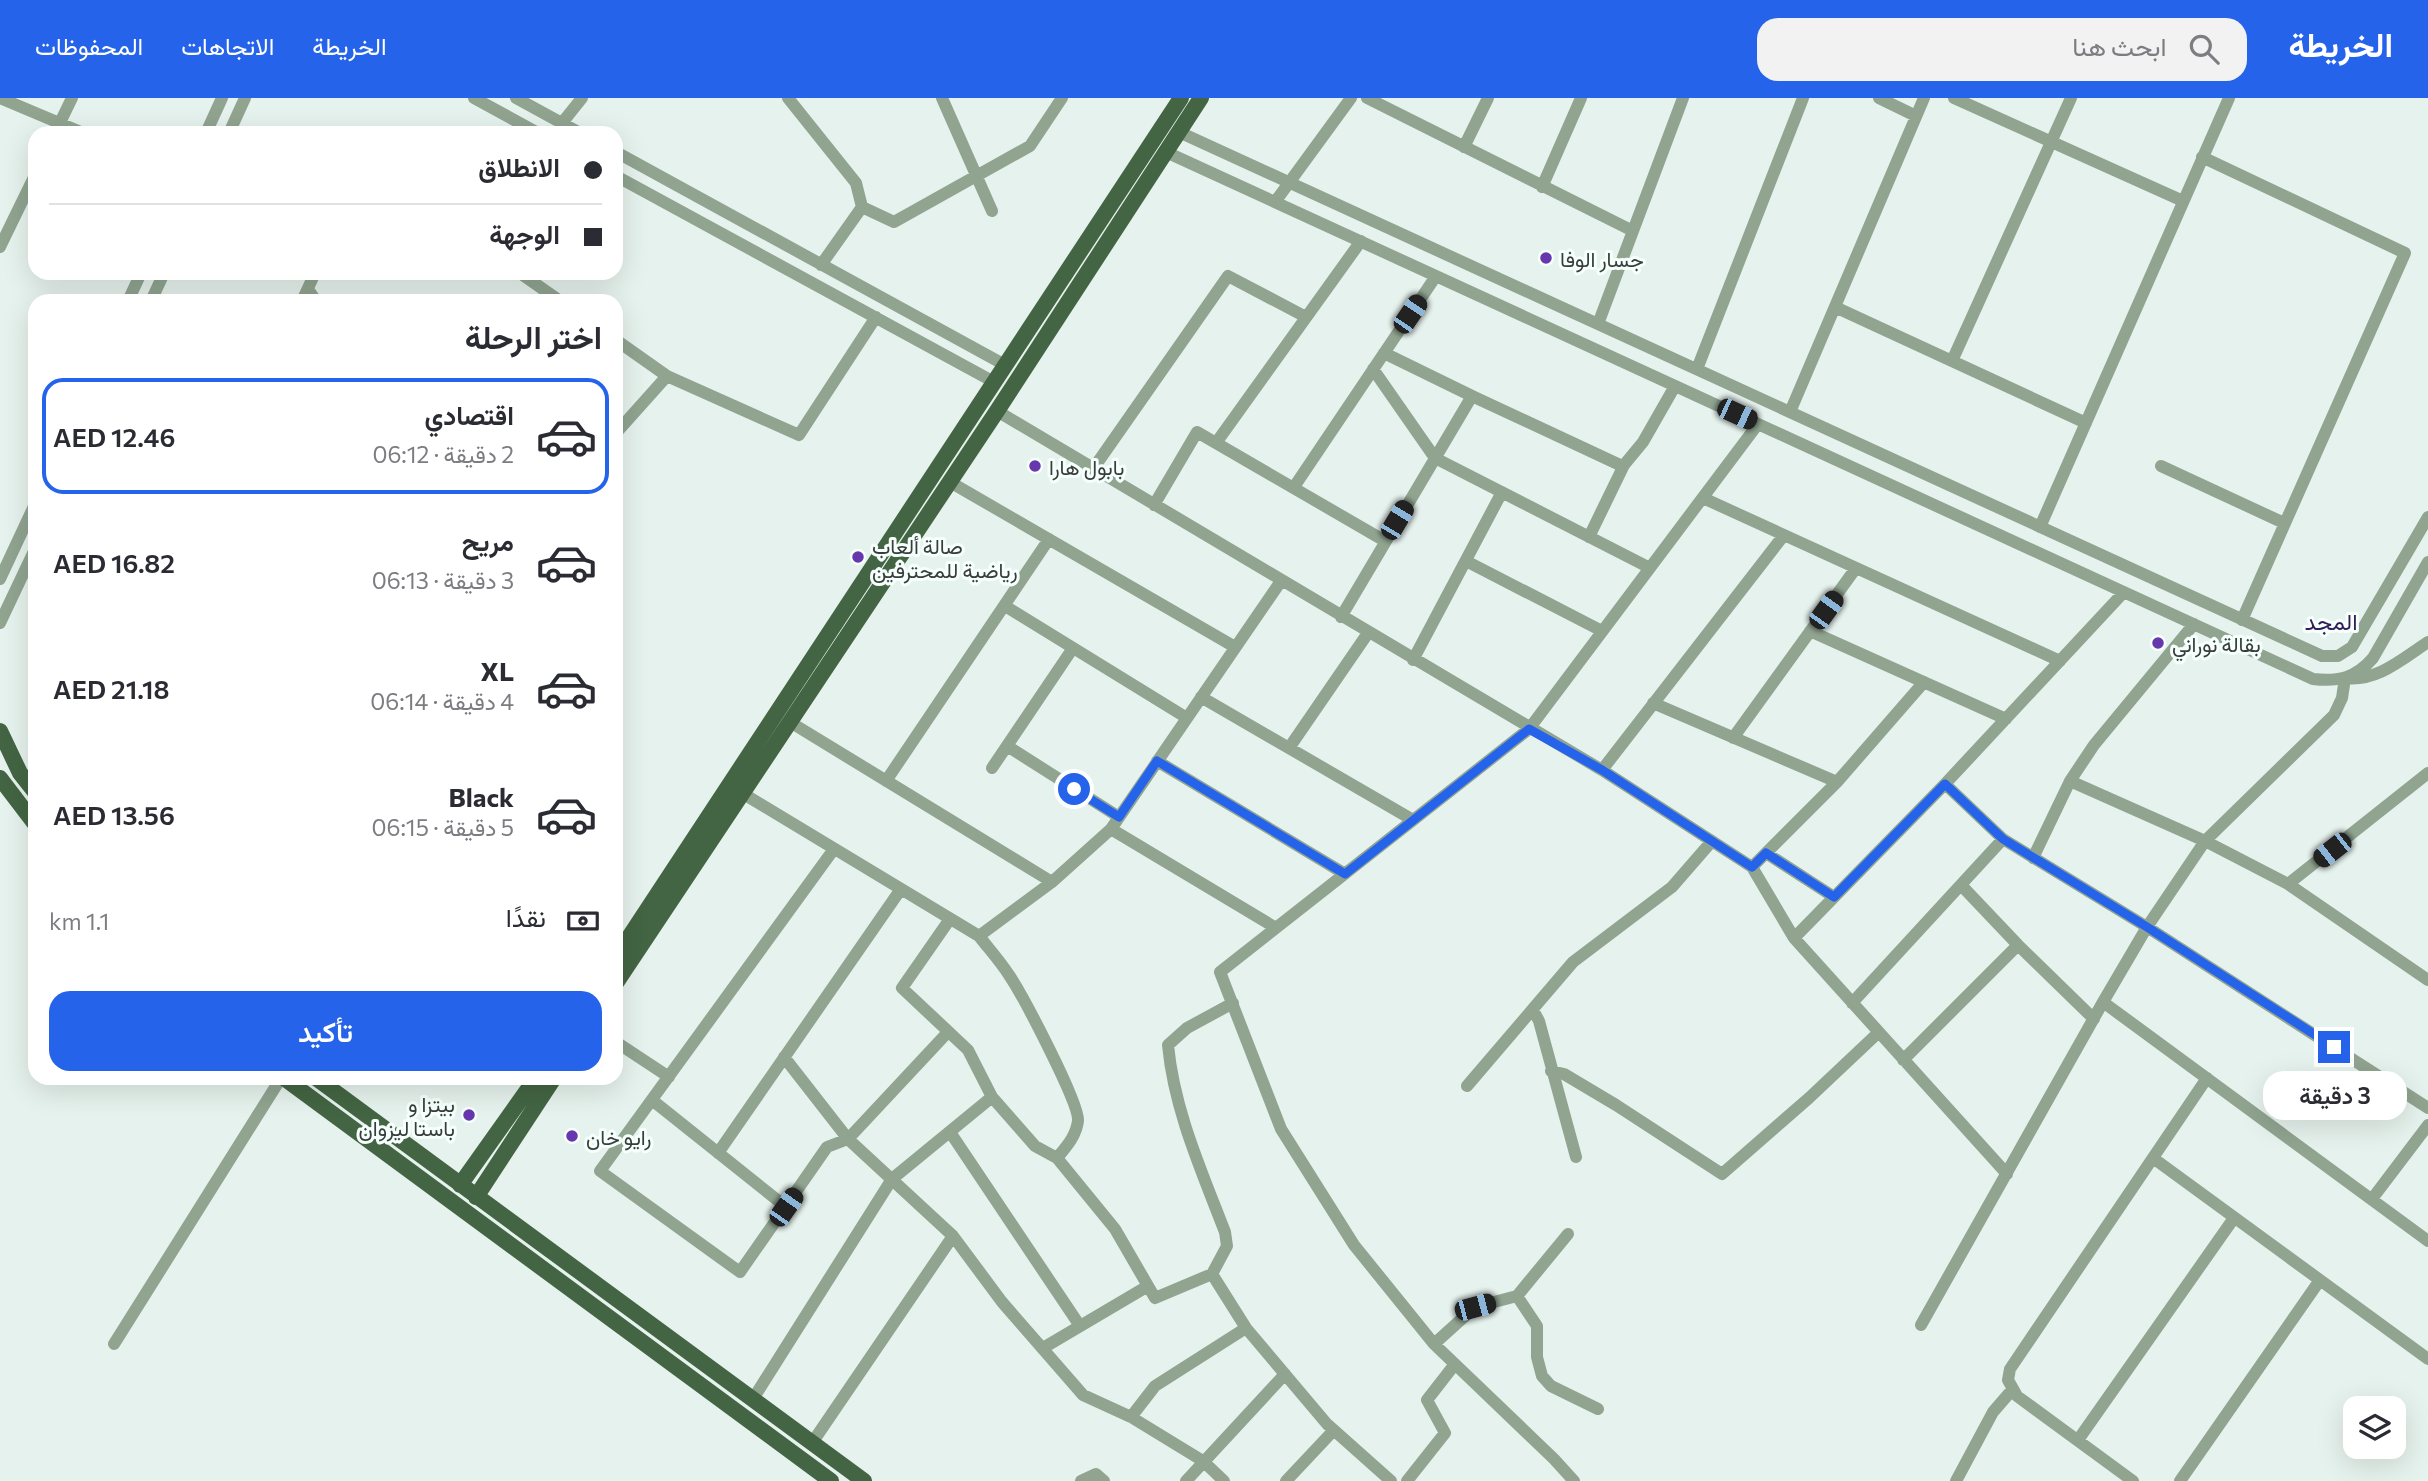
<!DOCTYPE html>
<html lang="ar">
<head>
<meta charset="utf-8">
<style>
	:root { --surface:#fff; --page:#f2f2f3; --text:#2b2b33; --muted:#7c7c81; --line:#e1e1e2; --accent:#2563eb }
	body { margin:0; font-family:Commissioner,Vazirmatn,sans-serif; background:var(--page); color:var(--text); direction:rtl; height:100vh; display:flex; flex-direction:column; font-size:26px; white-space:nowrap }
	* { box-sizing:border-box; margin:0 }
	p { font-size:23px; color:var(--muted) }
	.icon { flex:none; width:38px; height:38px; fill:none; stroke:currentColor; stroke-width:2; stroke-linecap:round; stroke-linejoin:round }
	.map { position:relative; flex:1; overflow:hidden; direction:ltr }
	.sheet { position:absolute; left:28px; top:196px; width:595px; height:791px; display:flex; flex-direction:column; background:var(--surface); border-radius:21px; box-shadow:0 7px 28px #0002; direction:rtl }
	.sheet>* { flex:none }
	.banner { position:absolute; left:28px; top:28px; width:595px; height:154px; border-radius:21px; box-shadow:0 7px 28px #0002; direction:rtl; display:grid; align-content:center; height:154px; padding:0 21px; background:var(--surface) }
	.tools { position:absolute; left:2343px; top:1298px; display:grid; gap:14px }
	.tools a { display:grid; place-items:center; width:63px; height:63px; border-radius:14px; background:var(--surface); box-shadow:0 7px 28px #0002; font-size:35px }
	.end { position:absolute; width:32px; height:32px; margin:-16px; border:9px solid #2563eb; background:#fff; box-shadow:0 0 0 4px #fff }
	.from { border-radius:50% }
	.bubble { position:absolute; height:49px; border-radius:21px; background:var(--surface); box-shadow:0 7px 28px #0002; font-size:23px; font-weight:600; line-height:49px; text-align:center; direction:rtl }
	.car { position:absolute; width:21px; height:42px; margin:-21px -10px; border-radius:9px; box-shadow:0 0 5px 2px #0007; background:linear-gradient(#222 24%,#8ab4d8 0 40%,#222 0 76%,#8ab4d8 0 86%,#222 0) }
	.banner b { display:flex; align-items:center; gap:24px; height:66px; font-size:26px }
	.banner b+b { border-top:2px solid var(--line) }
	.banner i { width:18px; height:18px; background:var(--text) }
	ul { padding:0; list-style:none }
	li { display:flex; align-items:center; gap:21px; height:116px; margin:0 14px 10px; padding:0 7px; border:4px solid transparent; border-radius:21px }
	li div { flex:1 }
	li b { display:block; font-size:26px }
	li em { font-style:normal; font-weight:600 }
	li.current { border-color:var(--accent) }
	li>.icon { width:63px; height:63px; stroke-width:1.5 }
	h2 { padding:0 21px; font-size:32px; line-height:84px }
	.pay { display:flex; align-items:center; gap:18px; height:77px; padding:0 21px; font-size:26px }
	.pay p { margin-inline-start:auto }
	.cta { display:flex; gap:14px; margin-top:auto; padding:14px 21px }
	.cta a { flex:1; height:80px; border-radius:21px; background:var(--accent); color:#fff; font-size:28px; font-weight:600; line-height:80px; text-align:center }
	header { display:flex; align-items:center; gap:42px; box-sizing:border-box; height:98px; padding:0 35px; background:var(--accent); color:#fff }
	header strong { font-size:33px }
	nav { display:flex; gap:38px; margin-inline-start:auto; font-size:24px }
	.search { width:490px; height:63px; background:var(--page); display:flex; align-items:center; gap:18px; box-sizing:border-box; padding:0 24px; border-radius:21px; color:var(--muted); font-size:26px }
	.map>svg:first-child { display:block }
</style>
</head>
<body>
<header>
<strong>الخريطة</strong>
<div class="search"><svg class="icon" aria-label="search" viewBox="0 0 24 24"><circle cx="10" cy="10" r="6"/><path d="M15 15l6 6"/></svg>ابحث هنا</div>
<nav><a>الخريطة</a><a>الاتجاهات</a><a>المحفوظات</a></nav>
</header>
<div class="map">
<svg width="2428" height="1383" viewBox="0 0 2428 1383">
	<rect width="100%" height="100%" fill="#e6f2ed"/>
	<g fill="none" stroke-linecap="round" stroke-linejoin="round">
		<path stroke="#90a490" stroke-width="12" d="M0,0L83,35
			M474,0L538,35
			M516,0L580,35
			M788,0L856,85L862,109
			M942,0L992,113
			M1367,0L1633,133
			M1879,0L1916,18
			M1954,0L2183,103
			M562,25L582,0
			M1179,34L2322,558H2338L2352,549L2428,419
			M55,35L72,0
			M206,35L222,0
			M229,35L245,0
			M1464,49L1488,0
			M616,54L1005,267
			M1166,54L2313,581C2338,584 2356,580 2373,560L2428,464
			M2202,59L2405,155L2242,522
			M616,78L994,284
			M1542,89L1581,0
			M1275,104L1351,0
			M0,149L35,77
			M821,167L862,109L894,124L1030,48L1062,0
			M520,175L560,203
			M308,191L316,203
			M128,203L141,175
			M151,203L164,175
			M302,203L315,175
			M1835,209L2086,325
			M1598,226L1683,0
			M616,242L667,278
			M1384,255L1472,298
			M1952,263L2071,0
			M1373,271L1435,360L1650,470
			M1697,271L1803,0
			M997,313L1602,672L1752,769L1794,840L1945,686L2124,494
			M1790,314L1924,0
			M616,335L667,278L799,337L876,219
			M1216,345L1361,143
			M2161,368L2284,425
			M1093,371L1228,178L1306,219
			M950,384L1235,549
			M1294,389L1436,178
			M1703,400L2060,563
			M1154,407L1197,334L1385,443
			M2040,429L2229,0
			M1589,439L1624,367L1643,344L1675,288
			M1466,463L1602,533
			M0,481L35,406
			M1005,508L1187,620
			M1341,519L1472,298L1620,367
			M0,525L35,451
			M1810,533L2006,621
			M1413,562L1502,394
			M1201,599L1413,722
			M1653,605L1837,684L1924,584
			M790,624L1052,784
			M1733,640L1856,470
			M1007,648L1119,719
			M1289,650L1368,535
			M1157,663L1345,776
			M992,670L1073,550
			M1602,672L1784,437
			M886,683L1049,441
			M2070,683L2205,743L2288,786L2428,882
			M1945,686L2003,741L2147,829L2428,1010
			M742,695L979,838L1052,784L1111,731L1281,483
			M1111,731L1276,830
			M1766,755L1834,799
			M2033,760L2070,683L2094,647L2194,526
			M1752,769L1837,684
			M2288,786L2428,675
			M1961,787L2018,847L2094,921
			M950,821L902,890L968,952L992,999L1035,1048L1057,1060L1115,1131L1155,1200L1212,1176L1246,1230L1327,1326L1391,1383
			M979,838C989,851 1000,863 1009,877C1022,896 1080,1006 1078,1023C1076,1038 1067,1048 1057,1060
			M1794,840L2007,1076
			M2103,904L2428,1143
			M1852,905L2003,741
			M1533,912L1539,923L1576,1059
			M948,934L848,1041L953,1138L1002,1204L1083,1297L1131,1319L1203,1363L1224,1383
			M616,944L669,979
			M784,959L848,1041L827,1049L740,1174L600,1073L834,751
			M1903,962L2018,847
			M1551,973L1564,976L1616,1007L1722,1076L1809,1000L1879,934
			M1467,988L1573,864L1672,789L1712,743
			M652,1002L786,1109
			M950,1034L1080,1228
			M718,1055L901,791
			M2153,1060L2428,1261
			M2372,1101L2428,1027
			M1212,1176L1227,1148L1225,1134C1202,1074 1174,1012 1168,947L1187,930L1233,905
			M1517,1198L1537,1228V1259L1542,1278L1551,1288L1598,1311
			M1921,1227L2103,904L2147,829L2205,743L2334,617L2342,600L2345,580C2377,584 2402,561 2428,544
			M114,1246L281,980
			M1434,1246L1475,1209L1517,1198L1568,1136
			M1043,1250L1148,1188
			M753,1301L892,1081L992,999
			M1131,1319L1155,1288L1246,1230
			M2078,1342L2234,1120
			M812,1345L953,1138
			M1081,1383L1096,1376L1104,1383
			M1186,1383L1285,1276
			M1286,1383L1334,1332
			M1407,1383L1445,1335L1427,1302L1455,1266
			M1574,1383L1554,1361L1434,1246L1354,1147L1281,1031L1220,874L1529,631L1758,326
			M1956,1383L1993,1314L2012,1292
			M2133,1383L2017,1298L2008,1282L2010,1271L2207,980
			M2180,1383L2320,1182"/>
		<path stroke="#436543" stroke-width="16" d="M0,633L20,675L35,694
			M0,680L35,726
			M616,859L1181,0
			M616,885L997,313L1201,0
			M284,980L831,1383
			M316,980L864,1383
			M460,1087L536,980
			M476,1099L554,980"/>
	</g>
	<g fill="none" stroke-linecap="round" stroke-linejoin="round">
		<path stroke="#2563eb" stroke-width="9" d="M1074,691L1119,719L1157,663L1345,776L1529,631L1602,672L1752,769L1766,755L1834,799L1945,686L2003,741L2147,829L2334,949"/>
	</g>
	<g fill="#6737ae" stroke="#f5fffb" stroke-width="2.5">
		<circle cx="1546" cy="160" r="7"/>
		<circle cx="1035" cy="368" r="7"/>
		<circle cx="858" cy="459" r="7"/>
		<circle cx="2158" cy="545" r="7"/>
		<circle cx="469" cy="1017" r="7"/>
		<circle cx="572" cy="1038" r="7"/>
	</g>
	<g text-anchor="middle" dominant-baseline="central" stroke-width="6" stroke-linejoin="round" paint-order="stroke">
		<g font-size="21" fill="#383c3b" stroke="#f5fffb" text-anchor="start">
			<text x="1560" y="160">جسار الوفا</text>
			<text x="1049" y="368">بابول هارا</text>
			<text x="872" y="447">صالة ألعاب<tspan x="872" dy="24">رياضية للمحترفين</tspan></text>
			<text x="2172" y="545">بقالة نوراني</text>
			<text x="455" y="1005" text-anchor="end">بيتزا و<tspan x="455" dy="24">باستا ليزوان</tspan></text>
			<text x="586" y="1038">رايو خان</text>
		</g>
		<g font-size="23" fill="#321c55" stroke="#f5fffb">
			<text x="2331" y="523">المجد</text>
		</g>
	</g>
</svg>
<div class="tools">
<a><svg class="icon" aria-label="layers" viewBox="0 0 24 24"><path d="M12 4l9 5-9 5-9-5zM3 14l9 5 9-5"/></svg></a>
</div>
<i class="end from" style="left:1074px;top:691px"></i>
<i class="end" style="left:2334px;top:949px"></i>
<div class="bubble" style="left:2263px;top:973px;width:144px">3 دقيقة</div>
<i class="car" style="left:1410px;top:216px;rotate:34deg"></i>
<i class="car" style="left:1737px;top:316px;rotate:115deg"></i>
<i class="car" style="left:1397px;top:422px;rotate:31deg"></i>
<i class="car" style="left:1826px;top:512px;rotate:36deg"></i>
<i class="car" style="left:2332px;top:752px;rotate:232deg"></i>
<i class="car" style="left:786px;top:1109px;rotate:35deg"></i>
<i class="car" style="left:1475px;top:1209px;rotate:75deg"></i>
<div class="banner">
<b><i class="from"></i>الانطلاق</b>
<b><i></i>الوجهة</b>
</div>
<section class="sheet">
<h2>اختر الرحلة</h2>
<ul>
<li class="current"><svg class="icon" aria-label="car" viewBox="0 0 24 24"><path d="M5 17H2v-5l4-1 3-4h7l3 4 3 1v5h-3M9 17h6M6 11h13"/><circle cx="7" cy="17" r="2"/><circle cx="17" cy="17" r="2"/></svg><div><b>اقتصادي</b><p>2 دقيقة · 06:12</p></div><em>AED 12.46</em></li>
<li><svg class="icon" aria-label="car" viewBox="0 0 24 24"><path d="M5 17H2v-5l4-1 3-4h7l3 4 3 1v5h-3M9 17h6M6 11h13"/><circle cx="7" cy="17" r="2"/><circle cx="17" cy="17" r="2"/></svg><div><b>مريح</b><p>3 دقيقة · 06:13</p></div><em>AED 16.82</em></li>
<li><svg class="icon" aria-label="car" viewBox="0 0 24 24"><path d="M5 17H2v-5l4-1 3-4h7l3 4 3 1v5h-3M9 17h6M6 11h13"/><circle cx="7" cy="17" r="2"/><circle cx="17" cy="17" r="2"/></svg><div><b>XL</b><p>4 دقيقة · 06:14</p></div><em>AED 21.18</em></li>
<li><svg class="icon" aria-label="car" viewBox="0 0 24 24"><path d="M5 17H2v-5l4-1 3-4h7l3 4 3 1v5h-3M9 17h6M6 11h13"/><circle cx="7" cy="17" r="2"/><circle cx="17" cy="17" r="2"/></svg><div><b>Black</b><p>5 دقيقة · 06:15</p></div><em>AED 13.56</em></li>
</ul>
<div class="pay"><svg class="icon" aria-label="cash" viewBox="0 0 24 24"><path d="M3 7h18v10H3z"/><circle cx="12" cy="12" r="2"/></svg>نقدًا<p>1.1 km</p></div>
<div class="cta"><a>تأكيد</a></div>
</section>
</div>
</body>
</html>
